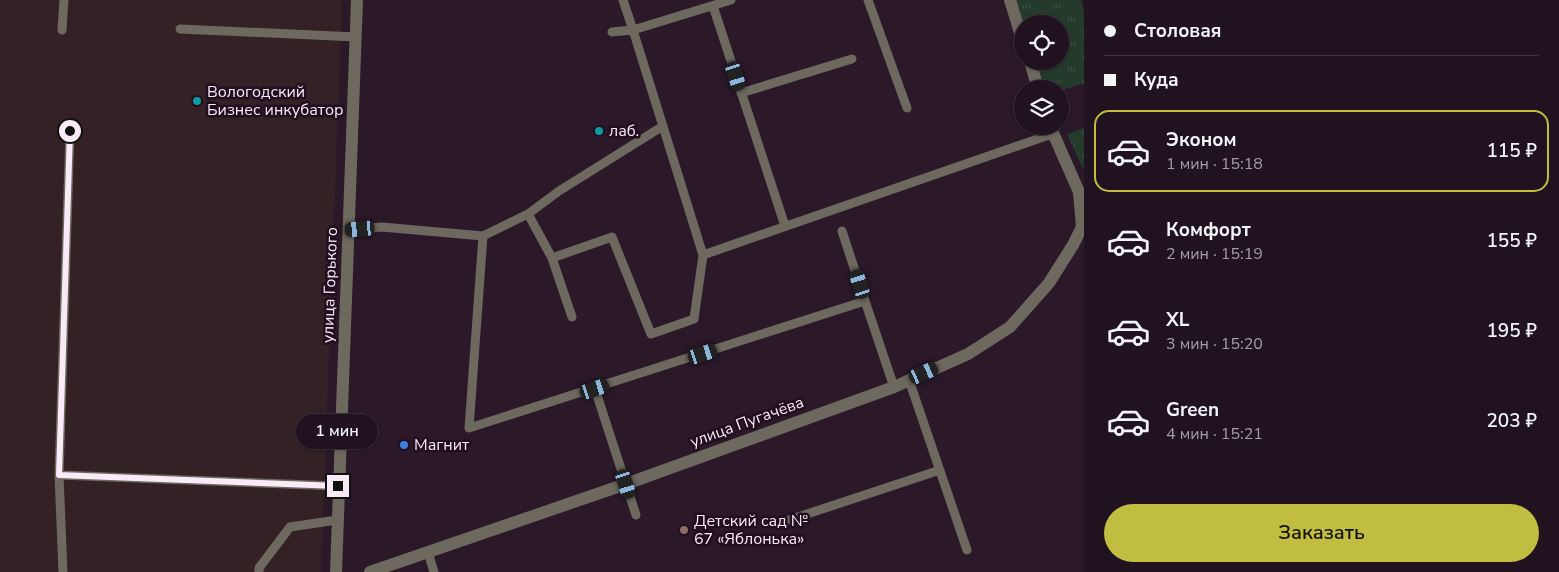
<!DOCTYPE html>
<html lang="ru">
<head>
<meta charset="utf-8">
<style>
	:root { --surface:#20121f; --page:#2d202c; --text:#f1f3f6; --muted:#a29ea4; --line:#3d323d; --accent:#c1bd40 }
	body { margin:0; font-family:"Nunito Sans",sans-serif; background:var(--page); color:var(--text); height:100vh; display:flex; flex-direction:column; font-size:19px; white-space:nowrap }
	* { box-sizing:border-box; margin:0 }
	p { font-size:16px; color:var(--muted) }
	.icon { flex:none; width:28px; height:28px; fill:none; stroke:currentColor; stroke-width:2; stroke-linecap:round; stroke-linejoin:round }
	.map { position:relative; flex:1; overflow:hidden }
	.sheet { display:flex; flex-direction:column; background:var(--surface); width:475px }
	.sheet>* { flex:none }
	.guide { display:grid; align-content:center; height:110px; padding:0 20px; background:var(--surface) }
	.controls { position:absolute; left:1014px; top:15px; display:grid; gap:10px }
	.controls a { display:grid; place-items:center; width:55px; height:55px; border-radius:50%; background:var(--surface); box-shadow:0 1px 4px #0004,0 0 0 1px var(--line); font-size:25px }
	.end { position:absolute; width:22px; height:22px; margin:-11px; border:6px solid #f8eaf6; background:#111; box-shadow:0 0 0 2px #111 }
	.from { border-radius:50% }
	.bubble { position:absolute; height:35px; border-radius:18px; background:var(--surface); box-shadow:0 1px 4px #0004,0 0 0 1px var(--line); font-size:16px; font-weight:600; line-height:35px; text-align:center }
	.car { position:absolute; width:15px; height:30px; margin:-15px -8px; border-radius:6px; box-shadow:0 0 4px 1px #0007; background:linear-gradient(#222 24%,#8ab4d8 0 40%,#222 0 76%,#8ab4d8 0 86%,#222 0) }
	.guide b { display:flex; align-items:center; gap:18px; height:48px; font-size:19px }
	.guide b+b { border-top:1px solid var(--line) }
	.guide i { width:12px; height:12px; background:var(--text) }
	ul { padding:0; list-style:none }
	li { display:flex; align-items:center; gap:15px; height:82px; margin:0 10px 8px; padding:0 10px; border:2px solid transparent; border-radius:15px }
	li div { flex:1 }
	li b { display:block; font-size:19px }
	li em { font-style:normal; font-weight:600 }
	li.on { border-color:var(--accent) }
	li>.icon { width:45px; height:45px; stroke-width:1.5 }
	.primary-button { display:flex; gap:10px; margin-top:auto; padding:10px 20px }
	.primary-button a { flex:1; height:58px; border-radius:30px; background:var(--accent); color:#111; font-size:20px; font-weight:600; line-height:58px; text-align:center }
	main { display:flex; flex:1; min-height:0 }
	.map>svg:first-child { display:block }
</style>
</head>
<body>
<main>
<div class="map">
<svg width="1084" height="572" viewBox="0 0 1084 572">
	<defs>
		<pattern id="grass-tufts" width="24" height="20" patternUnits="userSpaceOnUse" patternTransform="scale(1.25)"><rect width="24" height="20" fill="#243a2b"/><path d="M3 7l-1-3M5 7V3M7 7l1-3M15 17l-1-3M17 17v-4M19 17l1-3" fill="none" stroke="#3a4d40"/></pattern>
	</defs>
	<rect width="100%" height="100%" fill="#2b1829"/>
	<path fill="#342125" d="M0,0H342L321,572H0Z"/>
	<path fill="url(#grass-tufts)" d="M1014,0H1081L1084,13V83L1060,91V89H1042L1033,61H1060V24H1022Z
		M1084,128V171L1067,134Z"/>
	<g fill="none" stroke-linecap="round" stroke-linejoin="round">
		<path stroke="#6e695e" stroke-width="9" d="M623,0L633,30L731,0
			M868,0L907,108
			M713,6L785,226
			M180,29L356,37
			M62,30L64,0
			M612,32L633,30L703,255L1052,134
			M741,93L852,59
			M528,214L552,258
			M348,230L382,227L483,236L469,428L865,301L894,387
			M842,231L865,301
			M483,236L528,214L559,191L663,126
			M572,317L552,258L612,237L651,334L694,319L703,255
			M909,380L967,550
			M595,389L636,515
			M59,475L338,486
			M786,521L940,470
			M428,552L434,572
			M63,572L59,475L70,131
			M259,572V568L290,527L337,520"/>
		<path stroke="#6e695e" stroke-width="12" d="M1010,0L1022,39
			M1030,61L1038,89
			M336,572L357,0
			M370,572L626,484L894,387L968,354L1010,327L1049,283L1073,245L1082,227L1079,192L1050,126"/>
	</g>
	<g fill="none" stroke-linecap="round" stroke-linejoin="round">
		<path stroke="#f8eaf6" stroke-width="6" d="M70,131L59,475L338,486"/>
	</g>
	<g fill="#0f9aa8" stroke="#210f20" stroke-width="2">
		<circle cx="197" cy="101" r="5"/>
		<circle cx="599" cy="131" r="5"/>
	</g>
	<circle fill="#3f7fe0" stroke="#210f20" stroke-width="2" cx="404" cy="445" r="5"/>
	<circle fill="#8d6e63" stroke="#210f20" stroke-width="2" cx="684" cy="530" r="5"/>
	<g text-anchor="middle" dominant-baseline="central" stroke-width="5" stroke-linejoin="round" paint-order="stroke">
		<g font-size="16" fill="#f8eaf6" stroke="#210f20" text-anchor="start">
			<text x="207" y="92">Вологодский<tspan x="207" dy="18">Бизнес инкубатор</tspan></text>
			<text x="609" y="131">лаб.</text>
			<text x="414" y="445">Магнит</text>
			<text x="694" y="521">Детский сад №<tspan x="694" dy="18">67 «Яблонька»</tspan></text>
		</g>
		<g font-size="16" fill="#f8eaf6" stroke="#210f20">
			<text transform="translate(330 285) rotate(-88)">улица Горького</text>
			<text transform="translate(747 422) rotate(-20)">улица Пугачёва</text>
		</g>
	</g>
</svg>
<div class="controls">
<a><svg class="icon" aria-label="locate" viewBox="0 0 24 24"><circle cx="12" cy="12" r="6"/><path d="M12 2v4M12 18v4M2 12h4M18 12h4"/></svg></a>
<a><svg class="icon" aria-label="layers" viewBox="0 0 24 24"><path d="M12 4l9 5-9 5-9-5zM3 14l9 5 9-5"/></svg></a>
</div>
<i class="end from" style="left:70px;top:131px"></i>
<i class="end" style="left:338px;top:486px"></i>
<div class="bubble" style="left:296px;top:414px;width:82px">1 мин</div>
<i class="car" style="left:736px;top:76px;rotate:162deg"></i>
<i class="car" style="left:360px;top:229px;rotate:265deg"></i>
<i class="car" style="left:860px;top:284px;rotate:342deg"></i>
<i class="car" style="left:703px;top:354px;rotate:72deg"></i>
<i class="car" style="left:924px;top:373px;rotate:66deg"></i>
<i class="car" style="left:595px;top:389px;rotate:72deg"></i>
<i class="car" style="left:626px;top:484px;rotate:162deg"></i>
</div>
<section class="sheet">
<div class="guide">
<b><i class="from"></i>Столовая</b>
<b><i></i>Куда</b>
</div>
<ul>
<li class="on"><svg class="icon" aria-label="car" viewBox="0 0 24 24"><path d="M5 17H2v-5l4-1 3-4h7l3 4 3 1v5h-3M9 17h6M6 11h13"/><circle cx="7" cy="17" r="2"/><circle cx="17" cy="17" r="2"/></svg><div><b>Эконом</b><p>1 мин · 15:18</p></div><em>115 ₽</em></li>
<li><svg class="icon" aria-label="car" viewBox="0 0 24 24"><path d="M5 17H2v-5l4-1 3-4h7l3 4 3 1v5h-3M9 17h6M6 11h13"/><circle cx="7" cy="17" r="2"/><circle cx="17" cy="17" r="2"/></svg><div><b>Комфорт</b><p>2 мин · 15:19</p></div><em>155 ₽</em></li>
<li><svg class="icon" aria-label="car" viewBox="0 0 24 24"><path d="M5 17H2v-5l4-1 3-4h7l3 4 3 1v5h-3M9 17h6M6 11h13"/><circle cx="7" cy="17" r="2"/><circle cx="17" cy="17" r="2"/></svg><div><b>XL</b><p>3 мин · 15:20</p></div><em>195 ₽</em></li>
<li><svg class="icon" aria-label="car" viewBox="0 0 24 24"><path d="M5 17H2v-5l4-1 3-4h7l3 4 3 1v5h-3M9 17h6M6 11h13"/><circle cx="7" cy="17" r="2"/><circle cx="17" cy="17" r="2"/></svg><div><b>Green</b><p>4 мин · 15:21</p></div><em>203 ₽</em></li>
</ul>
<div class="primary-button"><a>Заказать</a></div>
</section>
</main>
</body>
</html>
